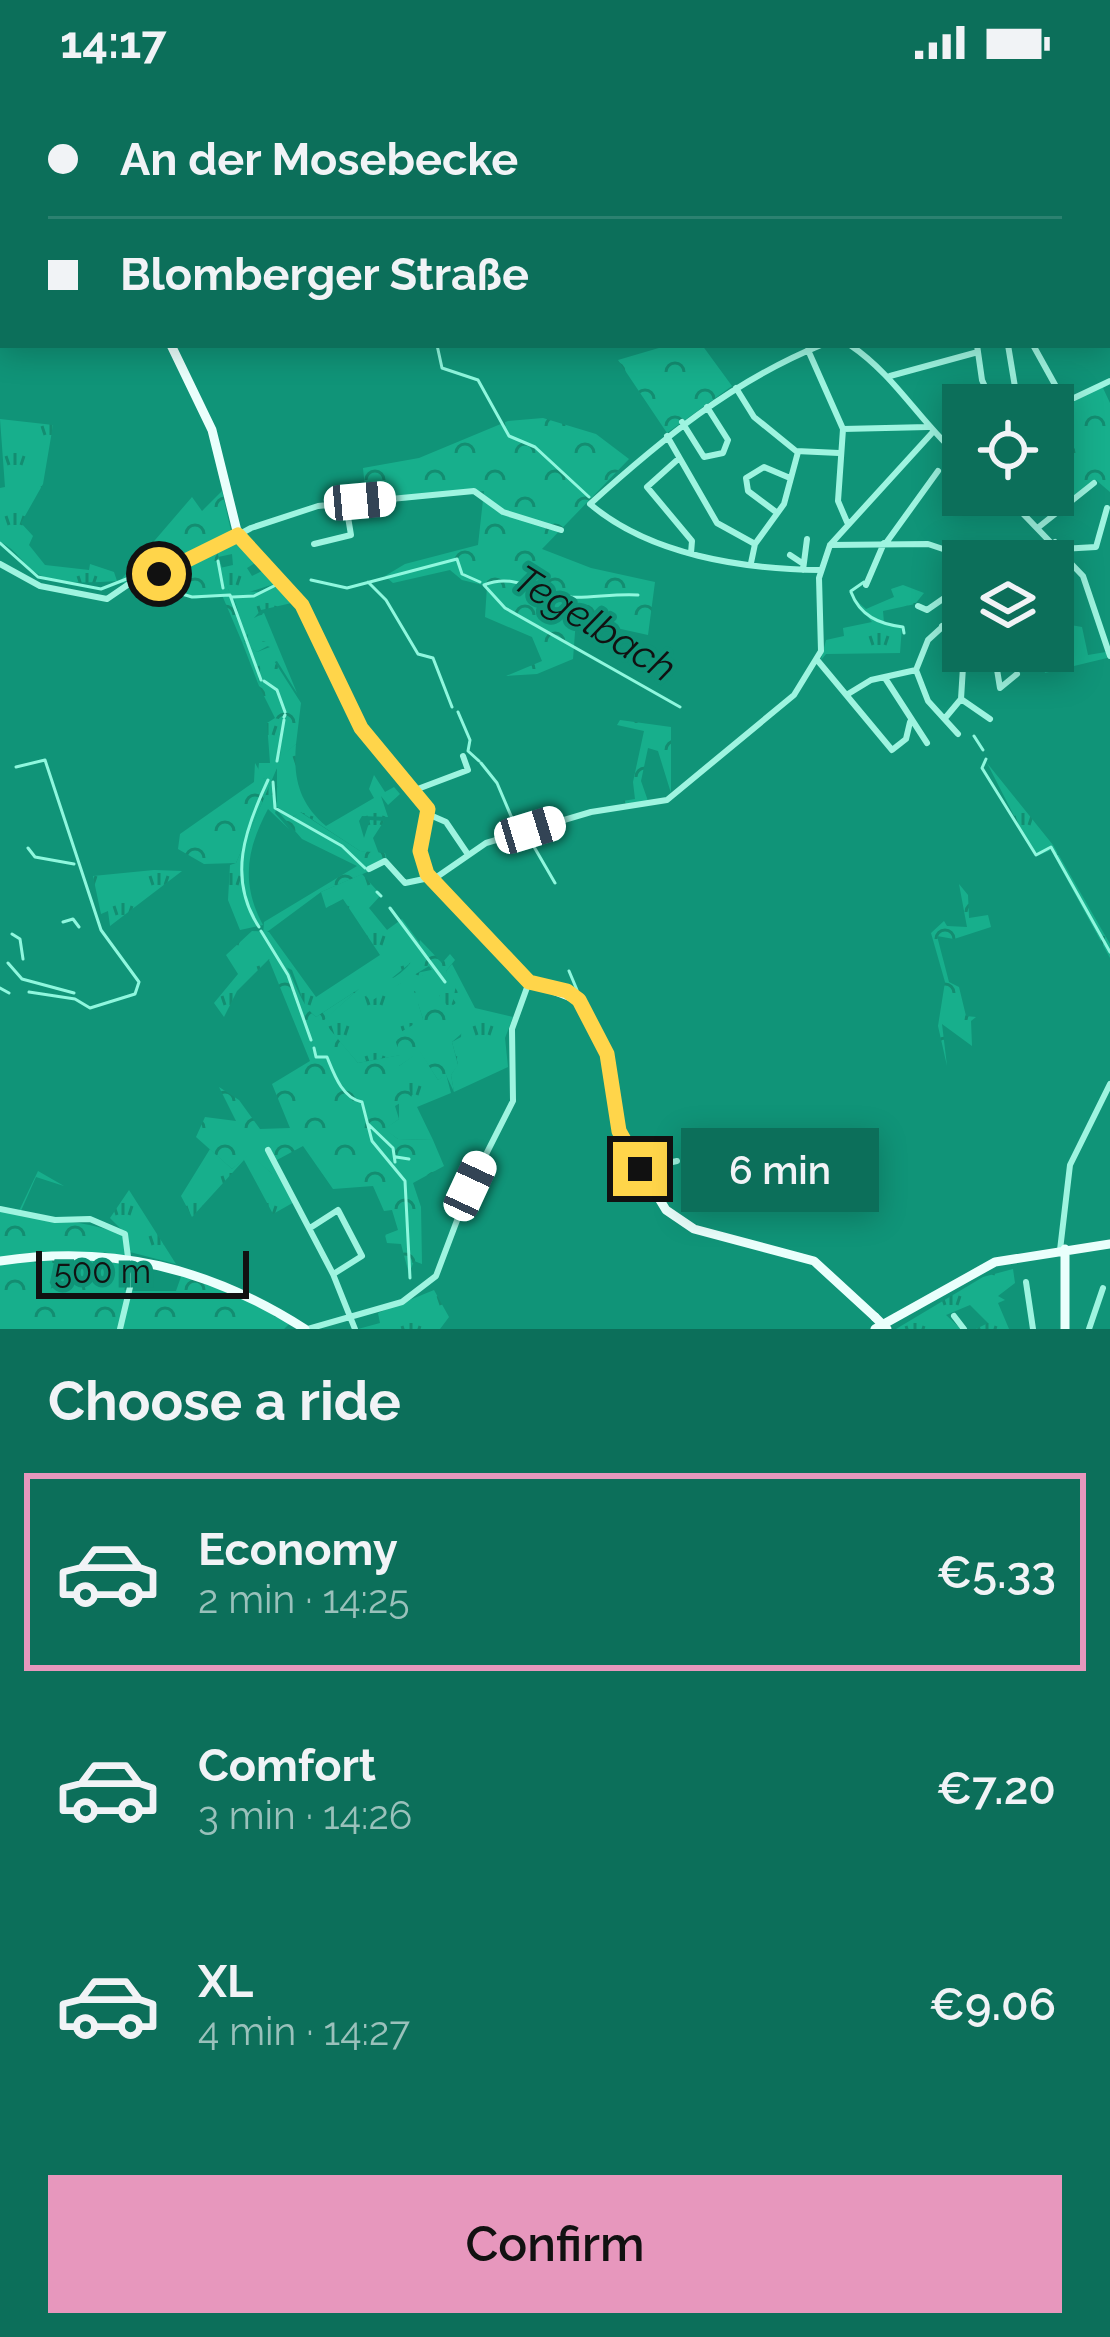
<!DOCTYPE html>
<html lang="en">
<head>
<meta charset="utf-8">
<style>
	:root { --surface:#0c6f5a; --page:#1a7763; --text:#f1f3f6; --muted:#9ac1bb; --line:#2c8170; --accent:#e797bd }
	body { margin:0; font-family:Raleway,sans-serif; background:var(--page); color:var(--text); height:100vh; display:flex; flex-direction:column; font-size:45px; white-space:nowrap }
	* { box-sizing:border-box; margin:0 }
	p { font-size:39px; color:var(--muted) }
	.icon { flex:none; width:66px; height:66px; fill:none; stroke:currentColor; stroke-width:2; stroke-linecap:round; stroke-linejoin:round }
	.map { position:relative; height:1245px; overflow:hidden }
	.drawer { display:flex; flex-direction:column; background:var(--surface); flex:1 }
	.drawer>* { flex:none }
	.guide { position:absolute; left:0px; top:0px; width:1110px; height:264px; box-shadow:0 6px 30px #0003; display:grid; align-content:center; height:264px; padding:0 48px; background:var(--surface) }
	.controls { position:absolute; left:942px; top:300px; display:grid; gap:24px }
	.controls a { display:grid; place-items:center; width:132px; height:132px; border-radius:0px; background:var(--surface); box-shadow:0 6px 30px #0003; font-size:60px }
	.scale { position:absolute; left:36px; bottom:30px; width:213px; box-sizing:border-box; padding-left:12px; border:6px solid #111; border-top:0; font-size:33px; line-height:42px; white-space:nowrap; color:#111; -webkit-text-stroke:9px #109478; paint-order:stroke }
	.end { position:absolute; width:54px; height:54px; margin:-27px; border:15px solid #ffd54a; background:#111; box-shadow:0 0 0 6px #111 }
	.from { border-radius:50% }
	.bubble { position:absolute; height:84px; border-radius:0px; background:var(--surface); box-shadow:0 6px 30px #0003; font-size:39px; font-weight:600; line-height:84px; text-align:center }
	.car { position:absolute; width:36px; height:72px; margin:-36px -18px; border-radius:15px; box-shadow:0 0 9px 3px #0007; background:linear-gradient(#fff 24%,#345 0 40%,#fff 0 76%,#345 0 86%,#fff 0) }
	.guide b { display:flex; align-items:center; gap:42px; height:114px; font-size:45px }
	.guide b+b { border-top:3px solid var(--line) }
	.guide i { width:30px; height:30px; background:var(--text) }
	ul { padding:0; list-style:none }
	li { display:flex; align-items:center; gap:36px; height:198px; margin:0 24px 18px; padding:0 24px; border:6px solid transparent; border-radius:0px }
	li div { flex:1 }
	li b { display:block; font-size:45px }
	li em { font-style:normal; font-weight:600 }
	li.current { border-color:var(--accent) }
	li>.icon { width:108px; height:108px; stroke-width:1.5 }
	h2 { padding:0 48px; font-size:54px; line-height:144px }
	.primary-button { display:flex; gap:24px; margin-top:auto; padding:24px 48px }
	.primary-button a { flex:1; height:138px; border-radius:0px; background:var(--accent); color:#111; font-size:48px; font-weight:600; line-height:138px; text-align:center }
	.status { display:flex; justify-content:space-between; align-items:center; height:84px; padding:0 60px; background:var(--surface); direction:ltr }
	.status svg { height:33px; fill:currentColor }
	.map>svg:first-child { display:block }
</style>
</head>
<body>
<div class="status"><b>14:17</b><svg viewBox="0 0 49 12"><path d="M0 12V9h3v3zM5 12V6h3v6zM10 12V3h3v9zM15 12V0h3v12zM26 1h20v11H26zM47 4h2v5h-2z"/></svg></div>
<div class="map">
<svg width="1110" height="1245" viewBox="0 0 1110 1245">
	<defs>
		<pattern id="grass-tufts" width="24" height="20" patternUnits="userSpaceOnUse" patternTransform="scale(3)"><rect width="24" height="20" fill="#17af8c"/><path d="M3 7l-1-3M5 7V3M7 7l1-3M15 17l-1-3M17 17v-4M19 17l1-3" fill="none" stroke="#138d71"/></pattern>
		<pattern id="forest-crowns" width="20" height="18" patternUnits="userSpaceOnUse" patternTransform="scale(3)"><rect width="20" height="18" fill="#17af8c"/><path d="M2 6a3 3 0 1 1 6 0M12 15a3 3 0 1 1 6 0" fill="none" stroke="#138d71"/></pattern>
	</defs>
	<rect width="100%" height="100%" fill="#109478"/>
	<path fill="url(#grass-tufts)" d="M0,335L53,341L43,400L21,439L33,452L29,461L45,481L89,486L90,480L114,488L117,497C94,498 57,502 38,490C22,481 18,466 0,458V404L5,403Z
		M229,460H239L255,479L247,484L252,492L264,486L274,500L243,510L229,507L220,484L233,481L232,470L218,473L217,466Z
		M903,501L924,509L915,520L883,527L884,539L902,542L900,569L826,570L821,576L826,556L844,552L843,544L872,538L852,513L866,525L894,513L891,505Z
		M280,502L296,518L261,526L254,534L264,529L297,609L277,577L258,585L259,602L242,558L257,568L270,563L247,555L234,515Z
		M1053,538L1082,543L1088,571L1106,568L1107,574L1045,589L1039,567H1053Z
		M275,634L283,635L280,673L296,660C293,694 299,719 326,742L374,714L369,705L374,691L385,708L394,703L400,710L388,721L381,712L388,733L362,732L359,737L364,754L370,736L384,737L373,754L379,770L360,767L301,728L293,733L277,723L275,729L289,745L268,725C246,766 241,800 263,841L240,846L228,816L230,781L236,779L271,698L277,720V684L264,695L258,688L259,679H270L267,639Z
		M987,679L1053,761L1110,860V874L1051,766L1037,772L1031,765Z
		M154,786L182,787L110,842L108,827L101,830L93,792Z
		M362,790L381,811L369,824L387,846L402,835L419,858V872L392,894L436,885L456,919L449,925L422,891L428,911L418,919L423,935L401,971L358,979L322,937L359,905L316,933L306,924L292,886L269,875L237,907L224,933L214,919L238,890L226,871L252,847L269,848L316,913L380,871L343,815L326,824L321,808Z
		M452,880L475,924L513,933L505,954L508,983L454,1008L451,991L458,980L452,958L461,953L462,938L446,887Z
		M420,967L438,996L446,990L451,1009L417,1023L433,1056L398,1055L384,1045L399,1035V982Z
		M210,1065L232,1085L250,1069L272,1090L279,1088L296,1117L273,1130L244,1076L192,1133L181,1112Z
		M129,1106L176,1180L130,1168L124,1148L110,1134Z
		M1013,1185L1015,1199L998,1212L1005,1216L998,1219L1009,1245H976L988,1239L970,1221L946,1231L961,1245H896L983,1193Z
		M434,1206L449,1233L440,1245H358L380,1239L378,1229Z"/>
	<path fill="url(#forest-crowns)" d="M669,261H702L732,302L667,349L618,276Z
		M1110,300L1103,304L1110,319V408L1096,396L1049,434L1040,411H1053V321Z
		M543,334L596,350L629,375L542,465L591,484L655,498L648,551L576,535L573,575L537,590L506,592L542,577L532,553L485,533L487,502L462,496L450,486L393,499L385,492L405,480L478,461L484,407L352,423V418L366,414L363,384L419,374L508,337Z
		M222,407L231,447L215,461L229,507L260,508L273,500L265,487L280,502L234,516L236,526L251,539L247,555L273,559L257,568L242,558L222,511L196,515L119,498L192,413L202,427Z
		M269,569L301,619L296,660L280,674L283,636L275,634L259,602L261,573Z
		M620,636L671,643V709L658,667L648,664L641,697L648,717L626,721L623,717L635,715L633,698L644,647L617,641Z
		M255,679L264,695L274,680L277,684L236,779L204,780L178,765L180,750L254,698Z
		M276,725L293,733L300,728L360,767L385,769L388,779L321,808L263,851L264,838L357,782L302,755Z
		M959,800L968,811L969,834L988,831L991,843L954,855L937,852L949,898L959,903L966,932L976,933L971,937L972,962L942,940L947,982L938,942L945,898L931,849L944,837L947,842L967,843Z
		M420,856L442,879L450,870L455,876L446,887L465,921L462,938L469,943L452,958L458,981L451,991L454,1008L446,991L438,996L420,968L399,982L412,1012L395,1022L399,1035L385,1045L398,1055L433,1056L444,1082L413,1099L421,1123L422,1180L414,1177L409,1190L401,1160L387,1159L385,1151L398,1146L392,1126L384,1127L373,1102L333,1105L303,1062L275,1077L279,1088L273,1091L250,1070L232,1085L196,1053L205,1033L236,1037L219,1003L239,1016L260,1045L290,1044L272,1000L310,977L269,876L277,868C294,888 298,919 316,933L359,905L323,937L358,979L400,971L394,952L423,935L414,907L427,910L417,895L423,891L449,924L456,919L429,882L371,917L366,912C390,895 416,886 420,856Z
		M38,1087L64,1102L36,1093L20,1129C60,1139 84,1135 125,1152L127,1180L136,1183L131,1207H176L183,1187L291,1238L284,1245H0V1125L18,1129Z"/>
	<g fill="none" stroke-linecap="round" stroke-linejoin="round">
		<path stroke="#8ff7de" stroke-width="3" d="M101,0L102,3
			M0,9L3,11
			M437,261L442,284L478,296L509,352L535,363L589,413
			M880,261H886
			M0,459L38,493L101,505L129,494L192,513L230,511L261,596
			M218,477L223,504
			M311,496L347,504L457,475L462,490L480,498
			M368,498L386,516L418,570L433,574L452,623
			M851,507L864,498
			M851,508C860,532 879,540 903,543L904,549
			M638,511C616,509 587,515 569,513C538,510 515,488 484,501L505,524L680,623
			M232,513L254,512L276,501
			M264,597L277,606L285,628
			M458,628L470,656L468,667L479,677
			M284,633L285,631
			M974,652L983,666
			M986,675L982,684L1036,771L1051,763L1110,868
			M277,677L284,636
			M481,679L497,699L517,746
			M16,683L45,676L101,846L139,898L135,910L90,924L75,915L29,908
			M273,698L275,724L342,762L365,784
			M526,749L555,799
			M28,764L35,773L74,780
			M377,808L381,812
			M390,824L445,898
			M63,838L73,835L79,843
			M259,843C227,794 245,745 268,696
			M261,847L288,891L311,956
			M12,850L20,855L23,875
			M8,879L22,895L74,909
			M569,887L577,906
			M0,904L9,909
			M314,964L316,973H327C334,990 342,1014 362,1018L372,1057L405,1097L410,1194
			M368,1040L393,1064L395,1078
			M396,1073L409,1075"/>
		<path stroke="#9ef4e0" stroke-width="6" d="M649,0L652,3
			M327,3L334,0
			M850,261C896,292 921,340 963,376
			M977,261L982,296L993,321
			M1008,261L1018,321
			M1033,261L1064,317
			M808,266L843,345L838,417L847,438
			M890,292L978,268
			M736,304L754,333L796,367L839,369
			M1038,321L1074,314L1110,297
			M682,338L704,373L723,369L728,356L707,323
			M843,345L928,343
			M667,352L717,439L755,460L751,479
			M952,366L963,353
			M676,377L647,403L692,457L691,469
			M1005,411L1083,492L1110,572
			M776,428L748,407L746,394L764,383L790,394
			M1040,442L1094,399
			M886,459L938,387
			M314,460L351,451L346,421
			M755,460L784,420L798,368
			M830,461L928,460L958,470L1011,465L1025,477
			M1061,465L1096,463L1107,424
			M790,471L802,479
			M1024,477L1055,458
			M0,480L40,502L107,515L142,491L175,485L251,444L318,422L474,407L503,428L561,446
			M803,486L807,455
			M820,486C742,485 650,471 590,420C661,356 731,298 821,261
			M866,501L884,459
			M918,522L927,526L963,501
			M942,542L963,566
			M994,567L1000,604L1017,590
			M818,577L892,666L906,655L910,638
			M965,583L997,582
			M885,594L927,659
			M848,610L871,596L916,586
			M961,615L990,635
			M946,633L961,615L964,567
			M958,650L928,617L916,586L928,556L963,524
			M415,706L468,686L463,672
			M430,731L446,738L467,769
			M369,785L385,777L405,799L429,794
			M431,797L486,759L591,728L667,716L794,611L821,567L819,494L830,461L932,349
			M268,1066L333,1190L355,1245
			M640,1085L677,1077
			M0,1125L55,1136L90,1135L125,1150L128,1173
			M310,1144L338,1126L362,1172L335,1189
			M1060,1166L1070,1081L1110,1000
			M1026,1198L1033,1245
			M954,1232L964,1245
			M120,1245L136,1178
			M308,1245L402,1218L436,1192L470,1102L513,1017L512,945L529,898
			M1089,1245L1103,1204"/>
		<path stroke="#eafffc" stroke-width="9" d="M107,0L108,3
			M171,261L212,346L238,451L302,521L359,641L428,725L420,773L432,797L527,896L579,916L610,980L620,1050L666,1126L694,1145L814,1177L875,1233
			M0,1177C112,1160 210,1184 305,1245
			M875,1245L995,1178L1110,1160
			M1065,1245V1165"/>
		<path stroke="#eafffc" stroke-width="9" d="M875,1233L887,1245"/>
	</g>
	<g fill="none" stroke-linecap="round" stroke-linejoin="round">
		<path stroke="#ffd54a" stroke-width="15" d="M159,490L238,451L302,521L361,644L428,725L420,767L427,790L529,898L567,907L579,916L607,970L619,1047L640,1085"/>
	</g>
	<g text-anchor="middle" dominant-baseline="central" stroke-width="9" stroke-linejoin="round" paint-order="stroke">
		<g font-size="39" font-style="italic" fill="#111" stroke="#109478">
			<text transform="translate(595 539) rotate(32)">Tegelbach</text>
		</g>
	</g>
</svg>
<div class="controls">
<a><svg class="icon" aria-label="locate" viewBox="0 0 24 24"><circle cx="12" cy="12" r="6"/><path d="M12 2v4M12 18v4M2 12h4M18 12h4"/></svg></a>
<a><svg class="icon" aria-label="layers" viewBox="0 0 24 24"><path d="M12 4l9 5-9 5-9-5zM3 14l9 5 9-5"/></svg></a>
</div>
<div class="scale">500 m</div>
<i class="end from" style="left:159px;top:490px"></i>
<i class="end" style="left:640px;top:1085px"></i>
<div class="bubble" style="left:681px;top:1044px;width:198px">6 min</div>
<i class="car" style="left:360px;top:417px;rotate:85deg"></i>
<i class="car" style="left:530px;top:746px;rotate:73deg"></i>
<i class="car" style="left:470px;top:1102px;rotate:25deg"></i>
<div class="guide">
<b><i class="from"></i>An der Mosebecke</b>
<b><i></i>Blomberger Straße</b>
</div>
</div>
<section class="drawer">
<h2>Choose a ride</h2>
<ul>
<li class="current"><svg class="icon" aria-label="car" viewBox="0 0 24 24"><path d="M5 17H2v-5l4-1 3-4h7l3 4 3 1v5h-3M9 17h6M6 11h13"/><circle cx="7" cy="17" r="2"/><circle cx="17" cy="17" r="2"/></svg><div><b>Economy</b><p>2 min · 14:25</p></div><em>€5.33</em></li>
<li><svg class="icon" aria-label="car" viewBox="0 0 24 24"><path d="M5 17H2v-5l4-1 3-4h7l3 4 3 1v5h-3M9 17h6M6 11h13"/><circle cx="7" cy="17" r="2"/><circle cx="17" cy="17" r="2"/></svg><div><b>Comfort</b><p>3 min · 14:26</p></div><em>€7.20</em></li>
<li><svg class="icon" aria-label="car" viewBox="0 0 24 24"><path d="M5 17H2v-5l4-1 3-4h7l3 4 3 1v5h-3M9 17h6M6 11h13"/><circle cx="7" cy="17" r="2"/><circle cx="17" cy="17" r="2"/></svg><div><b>XL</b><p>4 min · 14:27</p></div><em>€9.06</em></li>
</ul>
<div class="primary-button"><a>Confirm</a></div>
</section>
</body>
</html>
